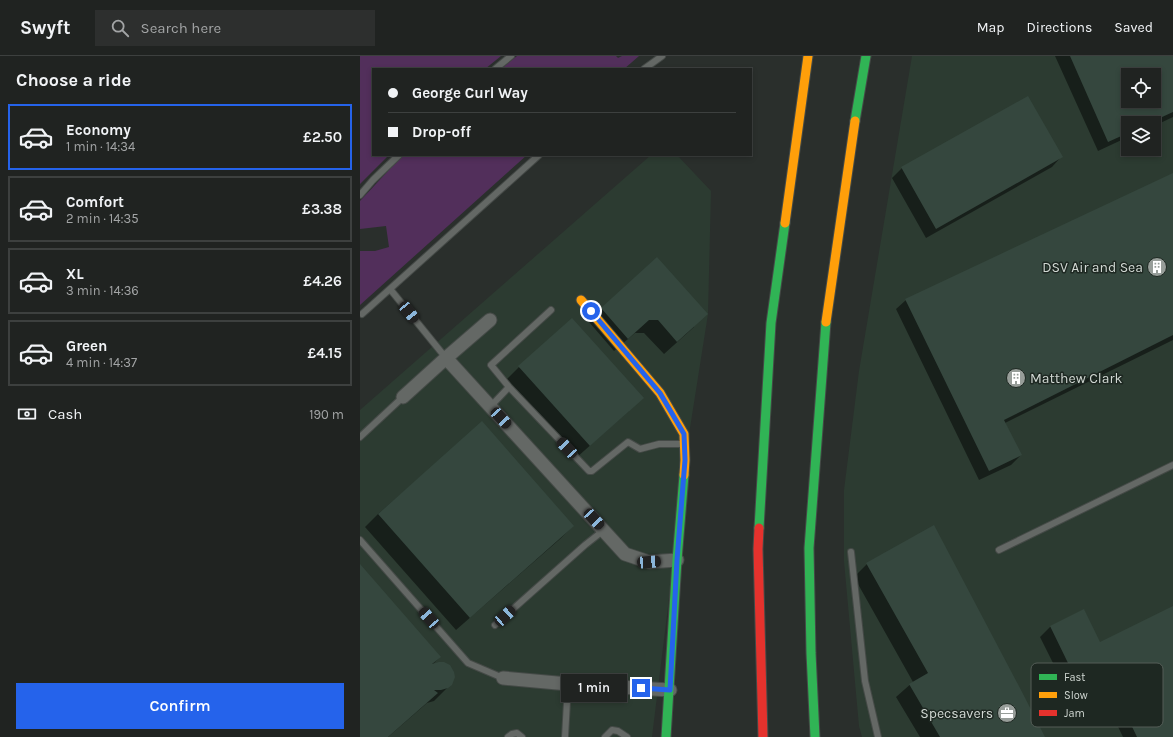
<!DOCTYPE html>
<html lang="en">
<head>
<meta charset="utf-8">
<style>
	:root { --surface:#202321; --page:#2d2f2e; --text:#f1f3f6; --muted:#a2a4a5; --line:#3d403f; --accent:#2563eb }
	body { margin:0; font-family:Karla,sans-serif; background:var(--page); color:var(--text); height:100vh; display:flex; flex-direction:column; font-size:15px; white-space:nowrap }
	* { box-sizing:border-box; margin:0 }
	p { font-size:13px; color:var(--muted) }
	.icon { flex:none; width:22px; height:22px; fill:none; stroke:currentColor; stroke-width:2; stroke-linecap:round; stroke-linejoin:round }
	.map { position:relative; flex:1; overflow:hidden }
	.sheet { display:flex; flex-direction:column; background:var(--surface); width:360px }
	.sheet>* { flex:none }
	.hud { position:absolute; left:12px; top:12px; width:380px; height:88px; border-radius:0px; box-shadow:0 2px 6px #0003,0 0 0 1px var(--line); display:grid; align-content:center; height:88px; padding:0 16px; background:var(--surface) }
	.buttons { position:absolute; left:761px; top:12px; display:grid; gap:8px }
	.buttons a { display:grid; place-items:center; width:40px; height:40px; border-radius:0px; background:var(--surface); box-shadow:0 2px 6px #0003,0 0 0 1px var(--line); font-size:20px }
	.end { position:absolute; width:18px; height:18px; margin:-9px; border:5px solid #2563eb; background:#fff; box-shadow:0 0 0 2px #fff }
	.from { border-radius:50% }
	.bubble { position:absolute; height:28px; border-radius:0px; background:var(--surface); box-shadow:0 2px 6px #0003,0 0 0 1px var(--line); font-size:13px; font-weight:600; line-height:28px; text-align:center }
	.car { position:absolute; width:12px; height:24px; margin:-12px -6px; border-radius:5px; box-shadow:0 0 3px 1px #0007; background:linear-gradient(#222 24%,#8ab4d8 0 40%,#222 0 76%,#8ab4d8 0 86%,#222 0) }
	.hud b { display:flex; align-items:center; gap:14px; height:38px; font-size:15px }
	.hud b+b { border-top:1px solid var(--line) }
	.hud i { width:10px; height:10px; background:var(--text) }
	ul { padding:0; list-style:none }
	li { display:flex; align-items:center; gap:12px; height:66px; margin:0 8px 6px; padding:0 8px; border:2px solid var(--line); border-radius:0px }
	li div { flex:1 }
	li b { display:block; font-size:15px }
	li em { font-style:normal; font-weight:600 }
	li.current { border-color:var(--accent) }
	li>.icon { width:36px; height:36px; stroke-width:1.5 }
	h2 { padding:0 16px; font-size:18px; line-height:48px }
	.pay { display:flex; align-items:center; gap:10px; height:44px; padding:0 16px; font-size:15px }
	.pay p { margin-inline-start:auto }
	.action { display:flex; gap:8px; margin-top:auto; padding:8px 16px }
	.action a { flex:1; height:46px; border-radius:0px; background:var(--accent); color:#fff; font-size:16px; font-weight:600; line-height:46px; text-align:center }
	header { display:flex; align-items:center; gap:24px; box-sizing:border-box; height:56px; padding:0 20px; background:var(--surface); border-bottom:1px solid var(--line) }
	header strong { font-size:19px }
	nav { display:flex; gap:22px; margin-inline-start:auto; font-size:14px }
	.search { width:280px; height:36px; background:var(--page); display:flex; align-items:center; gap:10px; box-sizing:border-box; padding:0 14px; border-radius:0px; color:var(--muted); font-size:15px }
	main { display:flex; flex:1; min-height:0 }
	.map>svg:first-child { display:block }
</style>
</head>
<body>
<header>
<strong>Swyft</strong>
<div class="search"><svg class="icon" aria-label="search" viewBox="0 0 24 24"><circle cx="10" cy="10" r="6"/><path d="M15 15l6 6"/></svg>Search here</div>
<nav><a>Map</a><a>Directions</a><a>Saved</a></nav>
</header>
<main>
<section class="sheet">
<h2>Choose a ride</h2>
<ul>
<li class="current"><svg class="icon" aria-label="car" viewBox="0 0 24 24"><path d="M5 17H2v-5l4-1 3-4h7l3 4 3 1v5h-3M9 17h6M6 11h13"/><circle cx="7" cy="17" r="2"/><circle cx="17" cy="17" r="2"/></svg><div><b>Economy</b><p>1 min · 14:34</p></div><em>£2.50</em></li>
<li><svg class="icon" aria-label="car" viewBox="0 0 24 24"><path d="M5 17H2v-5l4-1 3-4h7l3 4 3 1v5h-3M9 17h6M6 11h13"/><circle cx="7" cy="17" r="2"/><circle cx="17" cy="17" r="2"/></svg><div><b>Comfort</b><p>2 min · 14:35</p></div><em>£3.38</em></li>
<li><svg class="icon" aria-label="car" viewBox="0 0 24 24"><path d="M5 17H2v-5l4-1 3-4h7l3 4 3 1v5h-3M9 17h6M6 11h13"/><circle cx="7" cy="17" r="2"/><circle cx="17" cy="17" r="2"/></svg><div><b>XL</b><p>3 min · 14:36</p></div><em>£4.26</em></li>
<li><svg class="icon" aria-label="car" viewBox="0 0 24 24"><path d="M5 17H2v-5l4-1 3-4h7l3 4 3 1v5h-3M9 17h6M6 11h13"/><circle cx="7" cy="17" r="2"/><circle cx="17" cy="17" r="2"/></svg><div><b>Green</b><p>4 min · 14:37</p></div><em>£4.15</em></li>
</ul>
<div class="pay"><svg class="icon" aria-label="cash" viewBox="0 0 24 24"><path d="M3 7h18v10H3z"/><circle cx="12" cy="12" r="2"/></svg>Cash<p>190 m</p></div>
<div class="action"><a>Confirm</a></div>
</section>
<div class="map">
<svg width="813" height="681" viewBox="0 0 813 681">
	<rect width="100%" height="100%" fill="#2a2f2c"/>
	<path fill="#2c3b31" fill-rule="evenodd" d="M552,0H813V681H502L499,670L484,505V434L499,315ZM768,19H794V45H768ZM768,67H794V93H768Z
		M291,99H317L351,135L348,258L330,372L292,681H0V354Z"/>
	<path fill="#522f5b" d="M0,0H141L125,13H13V99H29L0,128Z
		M157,0H256L258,2L262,0H279L264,13H141Z
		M43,99H167L0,249V195H15L29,191L26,170L0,173V145Z"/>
	<path fill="#0007" fill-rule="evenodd" d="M695,0H813V61L794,70V67H768V81L738,95ZM768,19H794V45H768Z
		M701,101L692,111L566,182L532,122L542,112Z
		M813,118V284L645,367L661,399L651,409L619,424L536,253L546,244Z
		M297,202L334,271L304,298L284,277H275L254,295L229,266Z
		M159,311L269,355L216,402L146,324Z
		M122,367L213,470L200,483L96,574L5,471L18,458Z
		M507,508L684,681H560L536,641L553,626L494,521Z
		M0,510L80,601L71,610L91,628L74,645L67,647L28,681H0Z
		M813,552V681H763L742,638L715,651L680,581L690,571L724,554L740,588Z"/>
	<path fill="#35473e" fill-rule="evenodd" d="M710,0H813V56L789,67H768V77L748,86ZM768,19H794V45H768Z
		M668,40L703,101L576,173L541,111Z
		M813,117V279L644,364L662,399L629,415L545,243Z
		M297,201L348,258L317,286L298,264H289L268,283L241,252Z
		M212,262L284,342L230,390L158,310Z
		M122,365L214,470L110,562L18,458Z
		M574,469L662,636L685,681H580L549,628L568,617L506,507Z
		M0,508L81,601L72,608L79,606H84L90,609L94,616L95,621L92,629L88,632L81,634H74L78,637L28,681H0Z
		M813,550V681H777L752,629L725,642L690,570L724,553L740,586Z"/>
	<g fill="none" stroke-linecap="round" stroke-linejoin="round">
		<defs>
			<path id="lane" d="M135,13L151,0
				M284,13L302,0
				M0,139L13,124L39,99
				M30,233L86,302
				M191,254L131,309L149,331L229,415H232L268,386L280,393L299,388H323
				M2,258L179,99
				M130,351L149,331
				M0,381L43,341
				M0,484L108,607L143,622
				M639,494L813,409
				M491,496L505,625L518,681
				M135,569L225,489L244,474
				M148,681L152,678L157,677L162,681
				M205,681L208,628
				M245,681L252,674L258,675L267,681"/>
			<path id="street" d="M86,302L130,264
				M43,341L86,302L265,498L289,506L317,504
				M143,622L208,628L310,634"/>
			<path id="fast" d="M495,65L506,0
				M399,472L411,267L425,167
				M306,681L317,504L324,419
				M455,681L451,597L449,492L466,266"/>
			<path id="slow" d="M425,167L448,0
				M221,244L300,337L324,378L325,404L324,419
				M466,266L495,65"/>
			<path id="jam" d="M399,472L398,493L403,681"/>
		</defs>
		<use href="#lane" stroke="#454a47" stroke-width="8"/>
		<use href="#street" stroke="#454a47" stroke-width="15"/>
		<use href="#fast" stroke="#454a47" stroke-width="11"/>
		<use href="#slow" stroke="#454a47" stroke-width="11"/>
		<use href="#jam" stroke="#454a47" stroke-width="11"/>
		<use href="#lane" stroke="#646865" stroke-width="6"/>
		<use href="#street" stroke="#646865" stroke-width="13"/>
		<use href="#fast" stroke="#30b455" stroke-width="9"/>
		<use href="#slow" stroke="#ff9f0a" stroke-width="9"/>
		<use href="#jam" stroke="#e5322d" stroke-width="9"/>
	</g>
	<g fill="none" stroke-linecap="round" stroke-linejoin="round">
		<path stroke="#2563eb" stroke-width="5" d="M231,255L300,337L324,378L325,404L317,504L310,634L281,632"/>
	</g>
	<defs>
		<symbol id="building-disc" viewBox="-11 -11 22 22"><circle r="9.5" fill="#979d99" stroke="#1e2822"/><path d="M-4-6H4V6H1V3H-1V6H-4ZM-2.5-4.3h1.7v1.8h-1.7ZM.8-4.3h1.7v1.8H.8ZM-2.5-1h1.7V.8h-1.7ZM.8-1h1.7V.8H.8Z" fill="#fff"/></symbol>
		<symbol id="office-disc" viewBox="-11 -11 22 22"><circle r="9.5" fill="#979d99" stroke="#1e2822"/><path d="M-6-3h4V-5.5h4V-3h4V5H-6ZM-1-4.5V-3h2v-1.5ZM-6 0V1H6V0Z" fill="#fff"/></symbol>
	</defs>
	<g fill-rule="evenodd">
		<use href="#building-disc" x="786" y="200" width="22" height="22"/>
		<use href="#building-disc" x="645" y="311" width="22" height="22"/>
		<use href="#office-disc" x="636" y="646" width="22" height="22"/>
	</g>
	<g text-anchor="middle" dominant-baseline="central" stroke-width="3" stroke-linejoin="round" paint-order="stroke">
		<g font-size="14" fill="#d1d8d3" stroke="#1e2822" text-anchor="end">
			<text x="783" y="211">DSV Air and Sea</text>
			<text x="670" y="322" text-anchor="start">Matthew Clark</text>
			<text x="633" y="657">Specsavers</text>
		</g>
	</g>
	<rect x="671" y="607" width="132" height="64" rx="6" fill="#1e2822" stroke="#545d57" stroke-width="1"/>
	<rect x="679" y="618" width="18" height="6" fill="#30b455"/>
	<rect x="679" y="636" width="18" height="6" fill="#ff9f0a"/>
	<rect x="679" y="654" width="18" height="6" fill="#e5322d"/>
	<g font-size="11" fill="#d1d8d3">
		<text x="704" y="625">Fast</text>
		<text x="704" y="643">Slow</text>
		<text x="704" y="661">Jam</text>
	</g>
</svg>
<div class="buttons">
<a><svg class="icon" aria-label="locate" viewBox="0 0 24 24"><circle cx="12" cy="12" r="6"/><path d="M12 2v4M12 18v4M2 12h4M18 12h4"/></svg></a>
<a><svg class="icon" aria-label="layers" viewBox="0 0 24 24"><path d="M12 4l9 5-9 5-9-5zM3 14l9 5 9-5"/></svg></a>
</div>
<i class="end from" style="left:231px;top:255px"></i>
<i class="end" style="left:281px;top:632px"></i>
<div class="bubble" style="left:201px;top:618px;width:66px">1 min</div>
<i class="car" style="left:49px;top:256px;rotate:141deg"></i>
<i class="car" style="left:141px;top:362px;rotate:137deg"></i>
<i class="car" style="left:207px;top:392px;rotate:317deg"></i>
<i class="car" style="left:234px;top:463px;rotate:137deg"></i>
<i class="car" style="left:289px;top:506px;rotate:86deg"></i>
<i class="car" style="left:145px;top:560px;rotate:48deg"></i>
<i class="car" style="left:69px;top:562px;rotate:319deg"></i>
<div class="hud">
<b><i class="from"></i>George Curl Way</b>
<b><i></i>Drop-off</b>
</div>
</div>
</main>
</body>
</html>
